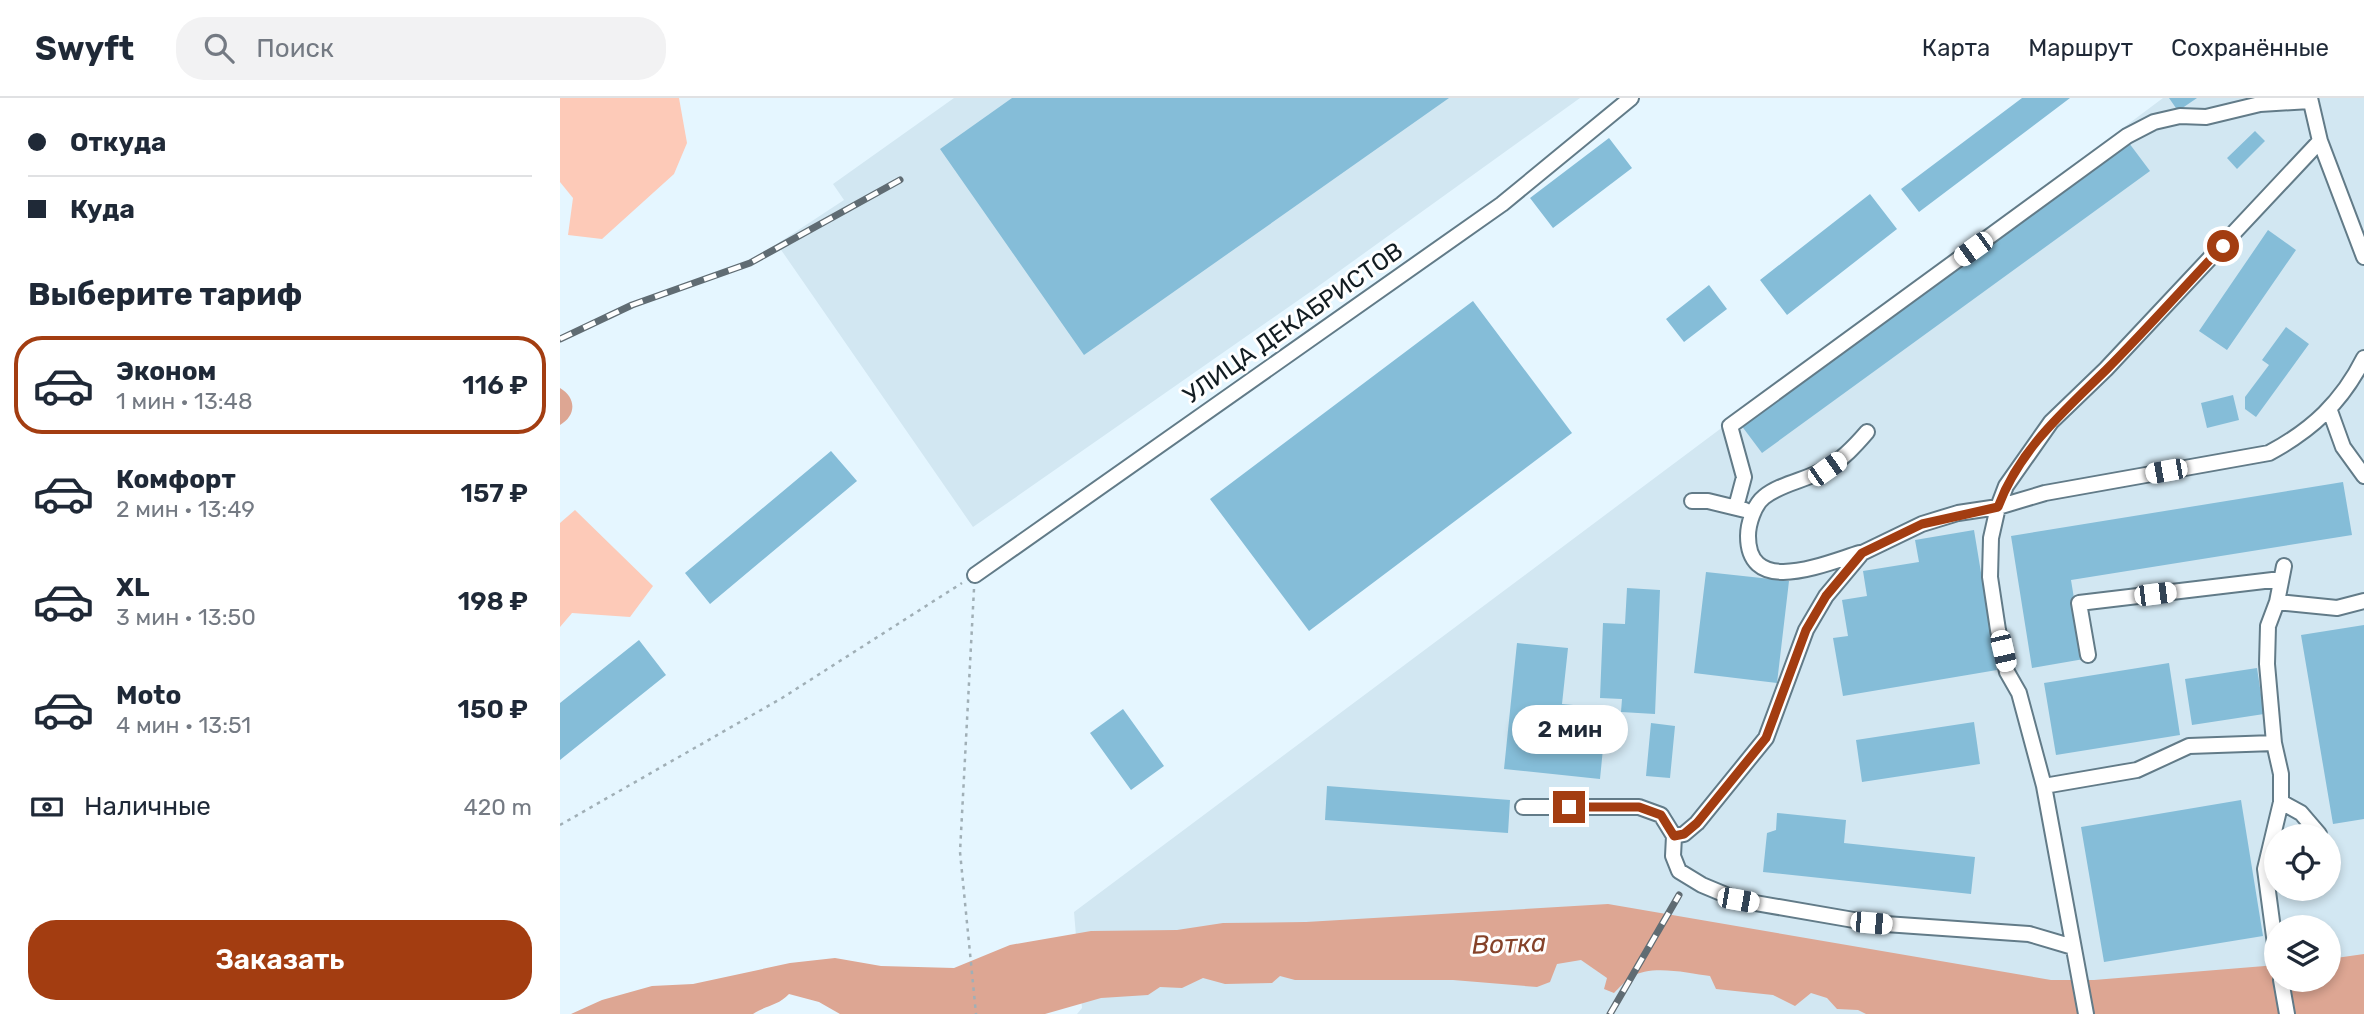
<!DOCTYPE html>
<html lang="ru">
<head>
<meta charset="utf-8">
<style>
	:root { --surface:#fff; --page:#f2f2f3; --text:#1f2937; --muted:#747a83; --line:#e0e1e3; --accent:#a33d11 }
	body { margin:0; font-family:Rubik,sans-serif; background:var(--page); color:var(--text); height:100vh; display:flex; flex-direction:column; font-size:26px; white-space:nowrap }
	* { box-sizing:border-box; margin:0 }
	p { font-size:23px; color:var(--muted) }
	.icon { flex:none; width:38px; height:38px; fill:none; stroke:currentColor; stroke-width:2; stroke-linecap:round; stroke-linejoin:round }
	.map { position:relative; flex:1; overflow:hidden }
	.drawer { display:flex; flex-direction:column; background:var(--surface); width:560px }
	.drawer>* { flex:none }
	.guide { display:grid; align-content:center; height:154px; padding:0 28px; background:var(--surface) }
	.fabs { position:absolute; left:1704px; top:726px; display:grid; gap:14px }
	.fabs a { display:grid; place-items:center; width:77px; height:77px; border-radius:50%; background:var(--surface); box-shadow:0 4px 10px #0003; font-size:35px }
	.end { position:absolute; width:32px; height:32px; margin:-16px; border:9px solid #a33d11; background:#fff; box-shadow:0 0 0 4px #fff }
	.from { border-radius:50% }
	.bubble { position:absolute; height:49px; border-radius:24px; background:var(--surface); box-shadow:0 4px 10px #0003; font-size:23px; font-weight:600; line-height:49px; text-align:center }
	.car { position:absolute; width:21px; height:42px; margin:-21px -10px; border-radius:9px; box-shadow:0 0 5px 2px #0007; background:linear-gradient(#fff 24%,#345 0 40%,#fff 0 76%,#345 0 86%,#fff 0) }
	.guide b { display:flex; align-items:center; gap:24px; height:66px; font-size:26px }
	.guide b+b { border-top:2px solid var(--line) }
	.guide i { width:18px; height:18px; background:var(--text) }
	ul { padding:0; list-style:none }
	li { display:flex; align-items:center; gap:21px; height:98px; margin:0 14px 10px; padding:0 14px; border:4px solid transparent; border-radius:28px }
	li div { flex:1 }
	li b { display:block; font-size:26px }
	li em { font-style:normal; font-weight:600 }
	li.on { border-color:var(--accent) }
	li>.icon { width:63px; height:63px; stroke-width:1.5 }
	h2 { padding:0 28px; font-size:32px; line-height:84px }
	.pay { display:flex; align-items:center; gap:18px; height:77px; padding:0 28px; font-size:26px }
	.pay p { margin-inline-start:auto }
	.cta { display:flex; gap:14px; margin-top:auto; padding:14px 28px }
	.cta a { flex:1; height:80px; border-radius:28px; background:var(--accent); color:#fff; font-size:28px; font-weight:600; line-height:80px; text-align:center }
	header { display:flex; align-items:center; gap:42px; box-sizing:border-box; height:98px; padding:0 35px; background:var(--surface); border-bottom:2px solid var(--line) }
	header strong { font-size:33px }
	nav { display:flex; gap:38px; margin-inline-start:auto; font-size:24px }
	.search { width:490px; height:63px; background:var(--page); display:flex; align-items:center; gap:18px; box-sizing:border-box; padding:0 24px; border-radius:28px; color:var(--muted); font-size:26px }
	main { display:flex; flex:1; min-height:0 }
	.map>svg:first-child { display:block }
</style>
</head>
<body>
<header>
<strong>Swyft</strong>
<div class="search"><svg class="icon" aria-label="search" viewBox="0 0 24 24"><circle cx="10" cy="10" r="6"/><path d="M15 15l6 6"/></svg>Поиск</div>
<nav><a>Карта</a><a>Маршрут</a><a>Сохранённые</a></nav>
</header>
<main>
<section class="drawer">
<div class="guide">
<b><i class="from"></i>Откуда</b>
<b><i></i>Куда</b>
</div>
<h2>Выберите тариф</h2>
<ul>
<li class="on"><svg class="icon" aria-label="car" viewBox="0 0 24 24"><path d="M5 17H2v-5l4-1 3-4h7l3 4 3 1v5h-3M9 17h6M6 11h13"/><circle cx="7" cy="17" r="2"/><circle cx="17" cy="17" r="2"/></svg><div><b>Эконом</b><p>1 мин · 13:48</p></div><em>116 ₽</em></li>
<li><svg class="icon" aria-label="car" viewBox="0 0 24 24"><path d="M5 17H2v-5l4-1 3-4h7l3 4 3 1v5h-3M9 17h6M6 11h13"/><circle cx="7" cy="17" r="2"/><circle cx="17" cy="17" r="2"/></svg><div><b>Комфорт</b><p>2 мин · 13:49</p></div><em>157 ₽</em></li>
<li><svg class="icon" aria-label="car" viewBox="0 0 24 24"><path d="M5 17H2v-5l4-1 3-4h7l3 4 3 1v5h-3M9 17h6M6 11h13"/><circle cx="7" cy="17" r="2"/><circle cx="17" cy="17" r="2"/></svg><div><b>XL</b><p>3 мин · 13:50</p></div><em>198 ₽</em></li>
<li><svg class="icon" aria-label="car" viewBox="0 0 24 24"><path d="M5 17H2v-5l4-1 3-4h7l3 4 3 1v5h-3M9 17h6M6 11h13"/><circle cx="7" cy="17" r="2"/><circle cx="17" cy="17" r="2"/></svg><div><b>Moto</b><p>4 мин · 13:51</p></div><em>150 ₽</em></li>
</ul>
<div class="pay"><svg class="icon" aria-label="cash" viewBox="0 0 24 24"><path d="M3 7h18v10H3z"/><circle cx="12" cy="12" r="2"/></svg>Наличные<p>420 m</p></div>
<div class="cta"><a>Заказать</a></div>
</section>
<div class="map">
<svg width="1804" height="916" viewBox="0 0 1804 916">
	<rect width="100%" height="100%" fill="#e5f6ff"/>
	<path fill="#d2e7f2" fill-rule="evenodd" d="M394,0H1020L753,192L413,429L217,146L284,102L273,86Z
		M1603,0H1804V916H517L522,910L514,814ZM1717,738H1769V791H1717ZM1717,830H1769V882H1717Z"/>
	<path fill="#fdcab8" d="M0,0H119L127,45L114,76L42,141L8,137L13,100L0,84Z
		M15,412L93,488L70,519L12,515L0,529V425Z"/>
	<path fill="#dda693" d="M0,290C17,300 16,318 0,327Z
		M1048,806L1491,882H1534L1717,867V882H1769V861L1804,856V916H1306L1298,912L1277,911L1267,900L1251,895L1235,908L1213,897L1156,891L1150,878C1128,875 1091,866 1071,879C1065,883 1059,890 1054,895L1044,891L1047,880L1021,862L997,866L990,884L977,889L893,882H735L720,878L712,885L665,886L643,880L622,890L600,889L588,897L541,900L485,916H280L259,904L229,896C218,908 206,907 193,916H11L42,902L92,888L133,886L230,865L275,860L321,868L394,870L450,847L531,833L617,832L663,825L746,824Z"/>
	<path fill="#85bdd8" d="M452,0H889L524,257L380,51Z
		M1462,0H1510L1359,114L1341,91Z
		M1609,0H1637L1618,13Z
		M1695,33L1705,43L1677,71L1667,60Z
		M1049,40L1072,70L993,130L970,100Z
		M1569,45L1590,73L1202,355L1181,327Z
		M1310,96L1337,131L1227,217L1200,182Z
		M1708,132L1736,152L1667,252L1639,233Z
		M1149,187L1167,211L1124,244L1106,221Z
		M913,203L1012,335L749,533L650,401Z
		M1726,229L1749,246L1696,319L1685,311V299L1709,267L1702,262Z
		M1673,297L1679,322L1647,330L1641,305Z
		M271,353L297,383L150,506L125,475Z
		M1783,384L1792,437L1511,482L1524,561L1472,570L1451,438Z
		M1414,432L1437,572L1283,598L1273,540L1288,538L1282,502L1307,498L1303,473L1359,464L1355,442Z
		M1146,474L1229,483L1217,585L1134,575Z
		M1067,490L1100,492L1095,616L1061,614L1062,601L1040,600L1043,525L1065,526Z
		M1804,527V721L1773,726L1741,537Z
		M79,542L106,577L0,662V605Z
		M957,545L1008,550L1002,606L1047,610L1040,681L944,671Z
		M1609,565L1620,637L1496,657L1484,585Z
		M1697,570L1704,616L1632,627L1625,581Z
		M563,611L604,668L571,692L530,635Z
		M1414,624L1420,666L1302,684L1296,642Z
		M1091,625L1115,628L1110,680L1086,678Z
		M767,688L950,702L948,735L765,722Z
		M1681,702L1703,838L1544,864L1521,729Z
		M1217,715L1286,722L1284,745L1415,759L1411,796L1203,774L1207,735L1216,732Z"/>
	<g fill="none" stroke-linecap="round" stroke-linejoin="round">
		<defs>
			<path id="minor" d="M1750,0L1760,43L1804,159
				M1770,313L1783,349L1804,378
				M1132,403H1148L1185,412
				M1176,409L1184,379L1170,328L1567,38L1594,24L1620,18L1646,19L1700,6L1750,3
				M1300,455C1266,465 1188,500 1188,438C1188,426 1194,407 1204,399C1221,385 1248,382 1267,370C1283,361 1295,348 1307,334
				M415,477L942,106L1071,0
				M1717,504L1777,510L1804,503
				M1528,557L1519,505L1721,481
				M1484,688L1577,672L1629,648L1714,645
				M1721,704L1741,715L1759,736
				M963,709H1079L1101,717L1114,738L1113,758L1119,773L1142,787L1178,802L1311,825L1469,836L1513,849
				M1114,738L1124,736L1137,725L1206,640L1246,532L1266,498L1302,455L1362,426L1398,415L1438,409L1485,395L1709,355C1752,332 1782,304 1804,260
				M1717,861L1705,771L1721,704V676L1714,645L1707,566L1708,528L1717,504L1724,468
				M1721,882L1727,916
				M1526,916L1484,688L1459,595L1447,574L1438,532L1430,479L1431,440L1438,409L1446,388L1491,324L1546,271L1760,43"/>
		</defs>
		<use href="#minor" stroke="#627b88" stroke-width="18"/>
		<path stroke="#a0afb6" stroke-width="2.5" stroke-dasharray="3.5 5" stroke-linecap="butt" d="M414,491L400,754L416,916
			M0,727L222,600L402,485"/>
		<use href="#minor" stroke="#fff" stroke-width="14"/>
		<defs>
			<path id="rail" d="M0,241L72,207L190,165L340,82
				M1050,916L1119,797"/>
		</defs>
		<use href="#rail" stroke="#606c73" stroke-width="7"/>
		<use href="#rail" stroke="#fff" stroke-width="4.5" stroke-dasharray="13" stroke-linecap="butt"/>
	</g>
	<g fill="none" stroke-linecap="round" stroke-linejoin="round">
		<path stroke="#a33d11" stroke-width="9" d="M1009,709H1079L1101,717L1114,738L1124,736L1137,725L1206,640L1246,532L1266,498L1302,455L1362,426L1438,409C1459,352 1503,314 1546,272C1586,232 1624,189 1663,148"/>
	</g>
	<g text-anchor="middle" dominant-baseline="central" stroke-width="6" stroke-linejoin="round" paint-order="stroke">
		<g font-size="24" fill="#121c21" stroke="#fff">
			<text transform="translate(733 225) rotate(-35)">УЛИЦА ДЕКАБРИСТОВ</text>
		</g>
		<g font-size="26" font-style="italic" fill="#854229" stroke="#fff">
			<text transform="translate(949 846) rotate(-2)">Вотка</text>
		</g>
	</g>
</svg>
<div class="fabs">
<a><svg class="icon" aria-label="locate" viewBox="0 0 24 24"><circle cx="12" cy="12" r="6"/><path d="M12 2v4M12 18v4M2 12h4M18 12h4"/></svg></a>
<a><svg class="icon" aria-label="layers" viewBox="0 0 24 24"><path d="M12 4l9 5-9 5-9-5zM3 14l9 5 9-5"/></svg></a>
</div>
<i class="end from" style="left:1663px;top:148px"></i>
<i class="end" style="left:1009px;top:709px"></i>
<div class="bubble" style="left:952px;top:607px;width:116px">2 мин</div>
<i class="car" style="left:1413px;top:151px;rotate:234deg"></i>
<i class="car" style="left:1267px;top:371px;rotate:55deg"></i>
<i class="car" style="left:1606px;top:373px;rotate:260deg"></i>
<i class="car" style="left:1595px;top:496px;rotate:83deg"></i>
<i class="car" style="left:1443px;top:553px;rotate:167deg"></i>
<i class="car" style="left:1178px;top:802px;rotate:100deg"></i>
<i class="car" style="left:1311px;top:825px;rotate:95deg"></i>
</div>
</main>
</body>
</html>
